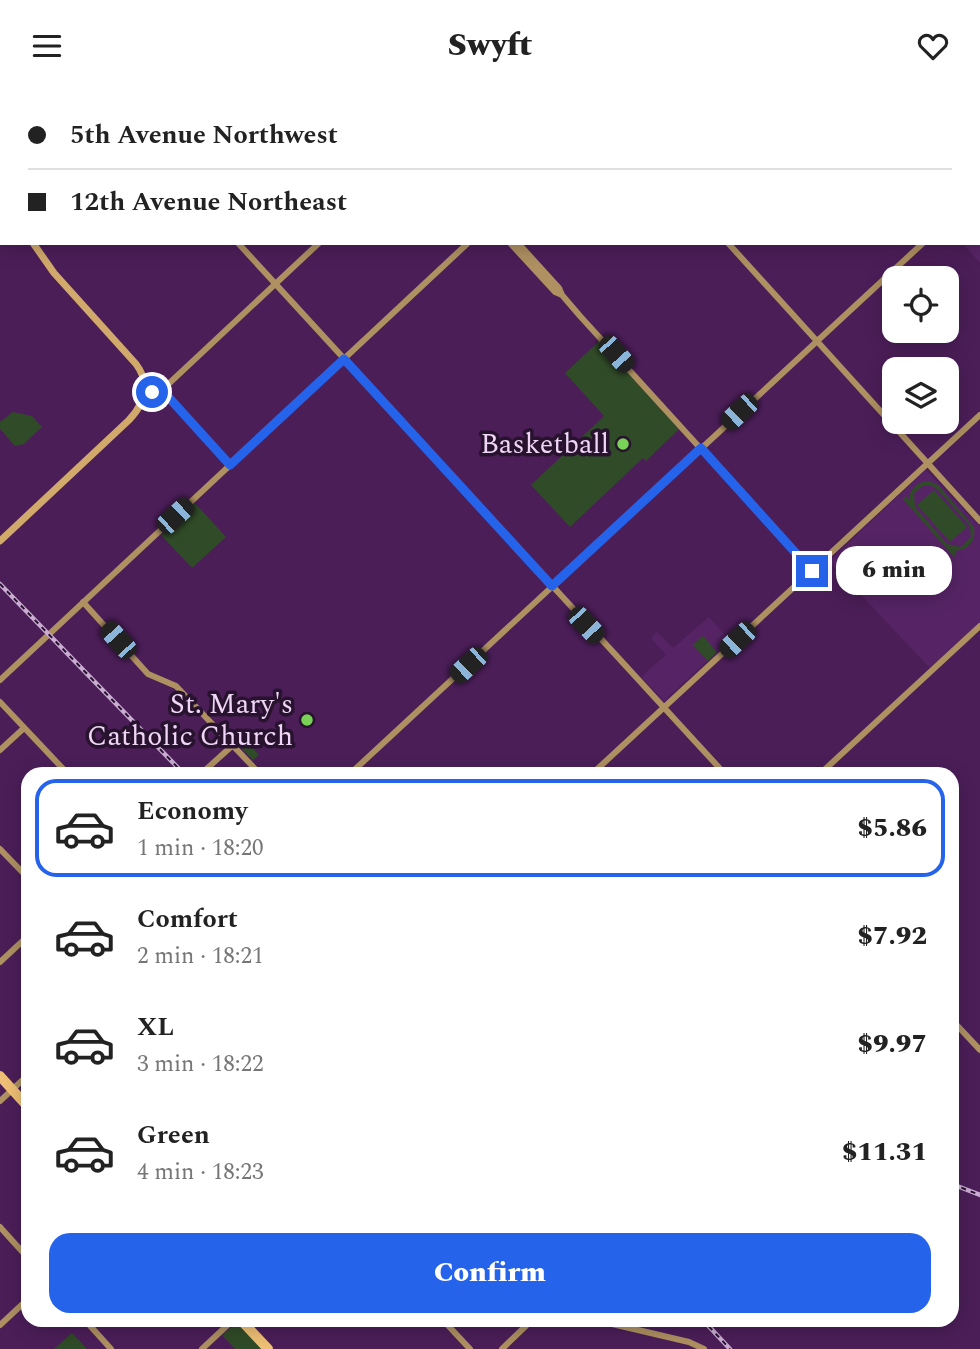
<!DOCTYPE html>
<html lang="en">
<head>
<meta charset="utf-8">
<style>
	:root { --surface:#fff; --page:#f2f2f2; --text:#222; --muted:#767676; --line:#e0e0e0; --accent:#2563eb }
	body { margin:0; font-family:Spectral,serif; background:var(--page); color:var(--text); height:100vh; display:flex; flex-direction:column; font-size:26px; white-space:nowrap }
	* { box-sizing:border-box; margin:0 }
	p { font-size:23px; color:var(--muted) }
	.icon { flex:none; width:38px; height:38px; fill:none; stroke:currentColor; stroke-width:2; stroke-linecap:round; stroke-linejoin:round }
	.map { position:relative; flex:1; overflow:hidden }
	.side { position:absolute; left:21px; top:676px; width:938px; height:560px; display:flex; flex-direction:column; background:var(--surface); border-radius:21px; box-shadow:0 4px 18px #0003 }
	.side>* { flex:none }
	.guide { position:absolute; left:0px; top:0px; width:980px; height:154px; box-shadow:0 4px 18px #0003; display:grid; align-content:center; height:154px; padding:0 28px; background:var(--surface) }
	.buttons { position:absolute; left:882px; top:175px; display:grid; gap:14px }
	.buttons a { display:grid; place-items:center; width:77px; height:77px; border-radius:14px; background:var(--surface); box-shadow:0 4px 18px #0003; font-size:35px }
	.end { position:absolute; width:32px; height:32px; margin:-16px; border:9px solid #2563eb; background:#fff; box-shadow:0 0 0 4px #fff }
	.from { border-radius:50% }
	.bubble { position:absolute; height:49px; border-radius:21px; background:var(--surface); box-shadow:0 4px 18px #0003; font-size:23px; font-weight:800; line-height:49px; text-align:center }
	.car { position:absolute; width:21px; height:42px; margin:-21px -10px; border-radius:9px; box-shadow:0 0 5px 2px #0007; background:linear-gradient(#222 24%,#8ab4d8 0 40%,#222 0 76%,#8ab4d8 0 86%,#222 0) }
	.guide b { display:flex; align-items:center; gap:24px; height:66px; font-size:26px }
	.guide b+b { border-top:2px solid var(--line) }
	.guide i { width:18px; height:18px; background:var(--text) }
	ul { padding:12px 0 0; list-style:none }
	li { display:flex; align-items:center; gap:21px; height:98px; margin:0 14px 10px; padding:0 14px; border:4px solid transparent; border-radius:21px }
	li div { flex:1 }
	li b { display:block; font-size:26px }
	li em { font-style:normal; font-weight:800 }
	li.current { border-color:var(--accent) }
	li>.icon { width:63px; height:63px; stroke-width:1.5 }
	.button { display:flex; gap:14px; margin-top:auto; padding:14px 28px }
	.button a { flex:1; height:80px; border-radius:21px; background:var(--accent); color:#fff; font-size:28px; font-weight:800; line-height:80px; text-align:center }
	header { display:flex; justify-content:space-between; align-items:center; height:91px; padding:0 28px; background:var(--surface); font-size:32px; font-weight:800 }
	.map>svg:first-child { display:block }
</style>
</head>
<body>
<header><svg class="icon" aria-label="menu" viewBox="0 0 24 24"><path d="M4 6h16M4 12h16M4 18h16"/></svg>Swyft<svg class="icon" aria-label="heart" viewBox="0 0 24 24"><path d="M12 20l-8-8c-3-5 5-10 8-4 3-6 11-1 8 4z"/></svg></header>
<div class="map">
<svg width="980" height="1258" viewBox="0 0 980 1258">
	<rect width="100%" height="100%" fill="#4b1e58"/>
	<path fill="#562465" d="M980,108V172L962,152H978Z
		M926,379L980,436V531L930,577L829,470Z
		M709,526L730,549L664,610L641,586L666,564L651,547L657,541L673,557Z"/>
	<path fill="#304b27" fill-rule="evenodd" d="M113,0H251L249,2Z
		M599,250L679,338L646,370L643,367L570,436L531,394L604,325L565,282Z
		M13,321L32,325L42,336L24,353L15,355L0,338V331Z
		M929,390L938,394L974,436C976,450 969,459 954,460L956,463L954,466L903,408L906,405L909,409C910,397 917,391 929,390ZM924,394L932,395L938,399L970,435L971,446L961,456L947,453L915,416L914,402Z
		M934,399L967,436L950,451L917,414Z
		M195,412L226,446L192,477L161,444Z
		M703,545L717,561L708,570L693,554Z
		M249,645L252,648L248,652L259,664L253,669L239,655Z
		M237,1231L262,1258H235L222,1244Z
		M72,1242L87,1258H54Z"/>
	<g fill="none" stroke-linecap="round" stroke-linejoin="round">
		<path stroke="#ae9061" stroke-width="6" d="M99,0L101,2
			M591,0L593,2
			M255,2L257,0
			M476,2L478,0
			M484,2L486,0
			M978,102L980,100
			M238,152L724,682
			M510,152L555,201L562,204L580,225L812,480
			M518,152L559,197L562,204
			M728,152L980,430
			M144,289L152,296H162
			M162,299L230,374
			M145,301H155L162,299L319,152
			M140,316L158,302
			M83,511L148,583L176,595L259,682
			M0,589L468,152
			M0,611L67,682
			M0,659L24,637
			M202,682L233,654
			M351,682L923,152
			M593,682L980,324
			M821,682L980,535
			M0,758L28,787
			M0,871L28,845
			M952,929L980,959
			M0,1010L28,984
			M0,1136L28,1167
			M84,1228L111,1258
			M442,1228L470,1258
			M591,1228L689,1251L704,1258
			M0,1234L28,1208
			M202,1258L234,1228
			M502,1258L533,1228"/>
		<path stroke="#d0a96b" stroke-width="7" d="M0,99L2,102
			M0,113L2,116
			M0,450L129,329C145,312 151,293 136,273L54,182L33,152"/>
		<path stroke="#eebf74" stroke-width="10" d="M0,985L28,1016
			M240,1228L268,1258"/>
		<defs>
			<path id="rail" d="M0,493L183,682
				M952,1093L980,1104
				M702,1228L730,1258"/>
		</defs>
		<use href="#rail" stroke="#caacd3" stroke-width="4.5"/>
		<use href="#rail" stroke="#27132d" stroke-width="2" stroke-dasharray="5" stroke-linecap="butt"/>
	</g>
	<g fill="none" stroke-linecap="round" stroke-linejoin="round">
		<path stroke="#2563eb" stroke-width="9" d="M152,301L162,299L230,374L344,268L552,495L701,357L812,480"/>
	</g>
	<g fill="#79d158" stroke="#27132d" stroke-width="2.5">
		<circle cx="623" cy="353" r="7"/>
		<circle cx="307" cy="629" r="7"/>
	</g>
	<g text-anchor="middle" dominant-baseline="central" stroke-width="7" stroke-linejoin="round" paint-order="stroke">
		<g font-size="28" fill="#efd5f7" stroke="#27132d" text-anchor="end">
			<text x="609" y="353">Basketball</text>
			<text x="293" y="613">St. Mary's<tspan x="293" dy="32">Catholic Church</tspan></text>
		</g>
	</g>
</svg>
<div class="buttons">
<a><svg class="icon" aria-label="locate" viewBox="0 0 24 24"><circle cx="12" cy="12" r="6"/><path d="M12 2v4M12 18v4M2 12h4M18 12h4"/></svg></a>
<a><svg class="icon" aria-label="layers" viewBox="0 0 24 24"><path d="M12 4l9 5-9 5-9-5zM3 14l9 5 9-5"/></svg></a>
</div>
<i class="end from" style="left:152px;top:301px"></i>
<i class="end" style="left:812px;top:480px"></i>
<div class="bubble" style="left:836px;top:455px;width:116px">6 min</div>
<i class="car" style="left:616px;top:263px;rotate:138deg"></i>
<i class="car" style="left:739px;top:321px;rotate:227deg"></i>
<i class="car" style="left:175px;top:425px;rotate:47deg"></i>
<i class="car" style="left:586px;top:534px;rotate:137deg"></i>
<i class="car" style="left:118px;top:549px;rotate:318deg"></i>
<i class="car" style="left:737px;top:549px;rotate:227deg"></i>
<i class="car" style="left:468px;top:574px;rotate:227deg"></i>
<div class="guide">
<b><i class="from"></i>5th Avenue Northwest</b>
<b><i></i>12th Avenue Northeast</b>
</div>
<section class="side">
<ul>
<li class="current"><svg class="icon" aria-label="car" viewBox="0 0 24 24"><path d="M5 17H2v-5l4-1 3-4h7l3 4 3 1v5h-3M9 17h6M6 11h13"/><circle cx="7" cy="17" r="2"/><circle cx="17" cy="17" r="2"/></svg><div><b>Economy</b><p>1 min · 18:20</p></div><em>$5.86</em></li>
<li><svg class="icon" aria-label="car" viewBox="0 0 24 24"><path d="M5 17H2v-5l4-1 3-4h7l3 4 3 1v5h-3M9 17h6M6 11h13"/><circle cx="7" cy="17" r="2"/><circle cx="17" cy="17" r="2"/></svg><div><b>Comfort</b><p>2 min · 18:21</p></div><em>$7.92</em></li>
<li><svg class="icon" aria-label="car" viewBox="0 0 24 24"><path d="M5 17H2v-5l4-1 3-4h7l3 4 3 1v5h-3M9 17h6M6 11h13"/><circle cx="7" cy="17" r="2"/><circle cx="17" cy="17" r="2"/></svg><div><b>XL</b><p>3 min · 18:22</p></div><em>$9.97</em></li>
<li><svg class="icon" aria-label="car" viewBox="0 0 24 24"><path d="M5 17H2v-5l4-1 3-4h7l3 4 3 1v5h-3M9 17h6M6 11h13"/><circle cx="7" cy="17" r="2"/><circle cx="17" cy="17" r="2"/></svg><div><b>Green</b><p>4 min · 18:23</p></div><em>$11.31</em></li>
</ul>
<div class="button"><a>Confirm</a></div>
</section>
</div>
</body>
</html>
